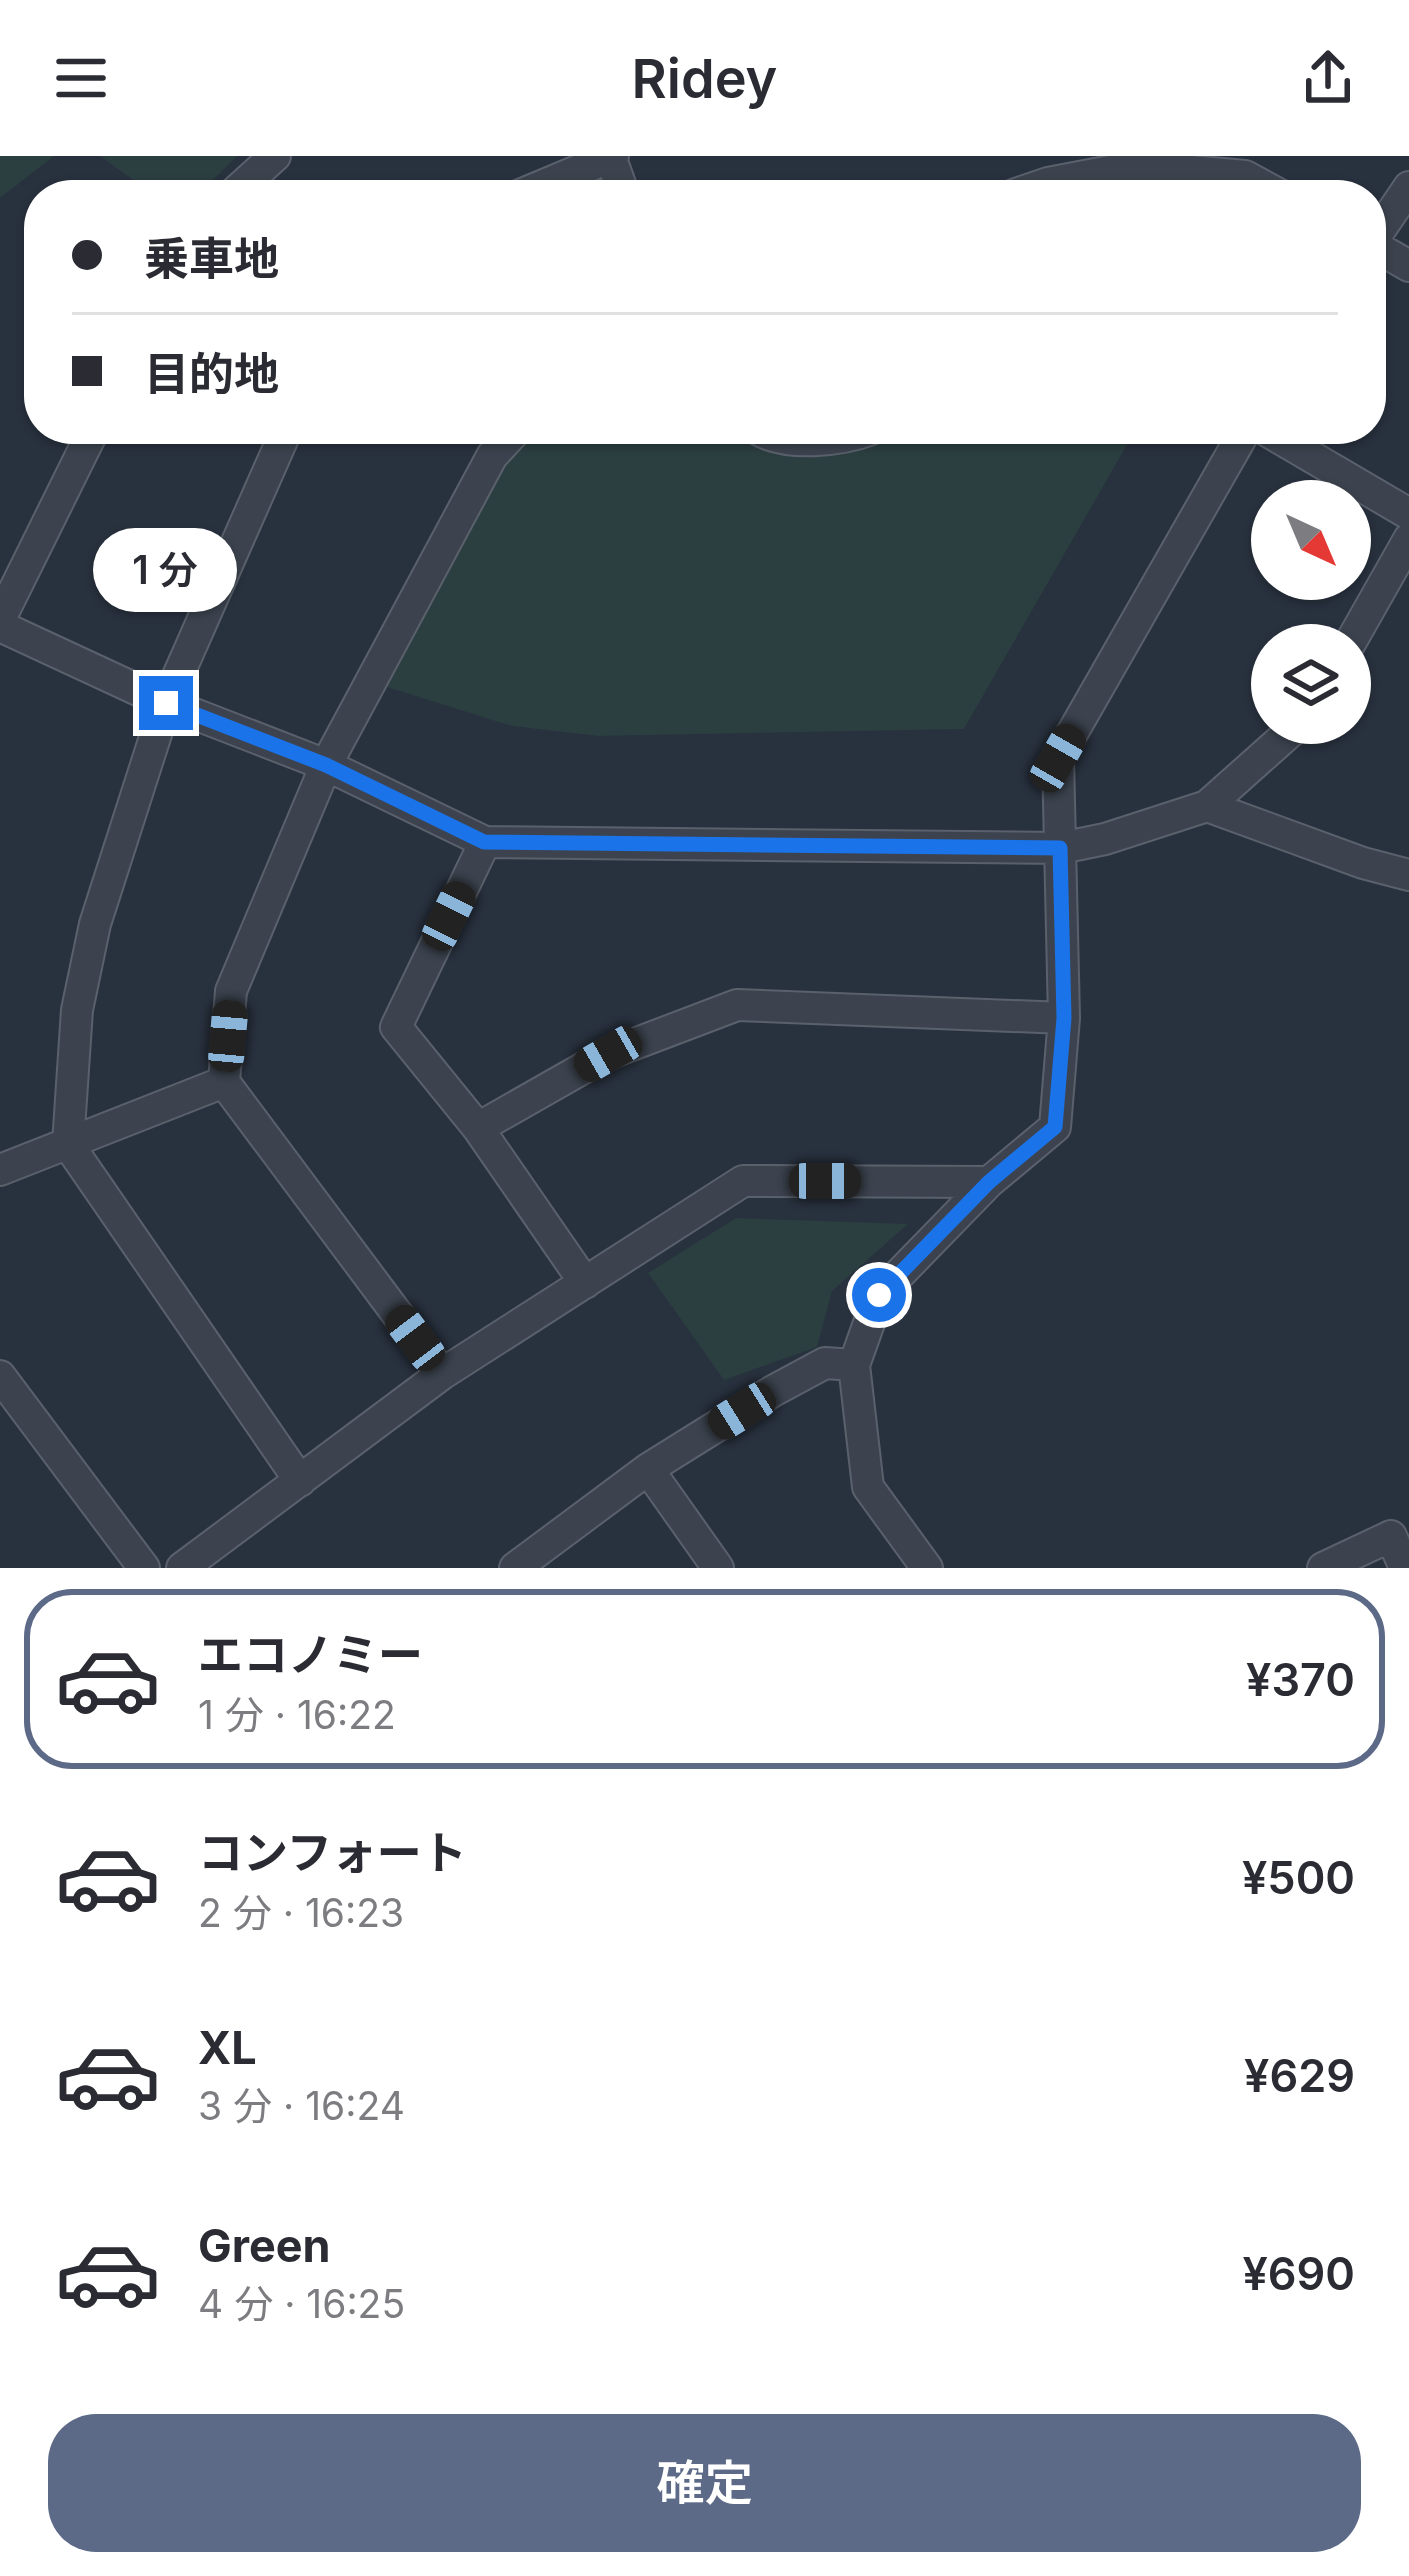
<!DOCTYPE html>
<html lang="ja">
<head>
<meta charset="utf-8">
<style>
	:root { --surface:#fff; --page:#f2f2f3; --text:#2b2b33; --muted:#7c7c81; --line:#e1e1e2; --accent:#5c6a87 }
	body { margin:0; font-family:Inter,"Noto Sans JP",sans-serif; background:var(--page); color:var(--text); height:100vh; display:flex; flex-direction:column; font-size:45px; white-space:nowrap }
	* { box-sizing:border-box; margin:0 }
	p { font-size:39px; color:var(--muted) }
	.icon { flex:none; width:66px; height:66px; fill:none; stroke:currentColor; stroke-width:2; stroke-linecap:round; stroke-linejoin:round }
	.map { position:relative; height:1412px; overflow:hidden }
	.sheet { display:flex; flex-direction:column; background:var(--surface); flex:1 }
	.sheet>* { flex:none }
	.hud { position:absolute; left:24px; top:24px; width:1362px; height:264px; border-radius:48px; box-shadow:0 3px 9px #0004; display:grid; align-content:center; height:264px; padding:0 48px; background:var(--surface) }
	.needle { width:78px; rotate:136deg }
	.fabs { position:absolute; left:1251px; top:324px; display:grid; gap:24px }
	.fabs a { display:grid; place-items:center; width:120px; height:120px; border-radius:50%; background:var(--surface); box-shadow:0 3px 9px #0004; font-size:60px }
	.end { position:absolute; width:54px; height:54px; margin:-27px; border:15px solid #1a73e8; background:#fff; box-shadow:0 0 0 6px #fff }
	.from { border-radius:50% }
	.bubble { position:absolute; height:84px; border-radius:42px; background:var(--surface); box-shadow:0 3px 9px #0004; font-size:39px; font-weight:600; line-height:84px; text-align:center }
	.car { position:absolute; width:36px; height:72px; margin:-36px -18px; border-radius:15px; box-shadow:0 0 9px 3px #0007; background:linear-gradient(#222 24%,#8ab4d8 0 40%,#222 0 76%,#8ab4d8 0 86%,#222 0) }
	.hud b { display:flex; align-items:center; gap:42px; height:114px; font-size:45px }
	.hud b+b { border-top:3px solid var(--line) }
	.hud i { width:30px; height:30px; background:var(--text) }
	ul { padding:21px 0 0; list-style:none }
	li { display:flex; align-items:center; gap:36px; height:180px; margin:0 24px 18px; padding:0 24px; border:6px solid transparent; border-radius:48px }
	li div { flex:1 }
	li b { display:block; font-size:45px }
	li em { font-style:normal; font-weight:600 }
	li.on { border-color:var(--accent) }
	li>.icon { width:108px; height:108px; stroke-width:1.5 }
	.cta { display:flex; gap:24px; margin-top:auto; padding:24px 48px }
	.cta a { flex:1; height:138px; border-radius:48px; background:var(--accent); color:#fff; font-size:48px; font-weight:600; line-height:138px; text-align:center }
	header { display:flex; justify-content:space-between; align-items:center; height:156px; padding:0 48px; background:var(--surface); font-size:54px; font-weight:600 }
	.map>svg:first-child { display:block }
</style>
</head>
<body>
<header><svg class="icon" aria-label="menu" viewBox="0 0 24 24"><path d="M4 6h16M4 12h16M4 18h16"/></svg>Ridey<svg class="icon" aria-label="share" viewBox="0 0 24 24"><path d="M12 15V3M7 8l5-5 5 5M5 13v7h14v-7"/></svg></header>
<div class="map">
<svg width="1409" height="1412" viewBox="0 0 1409 1412">
	<rect width="100%" height="100%" fill="#28313e"/>
	<path fill="#2b3e40" d="M0,0H54L0,42Z
		M100,0H237L198,39H154Z
		M520,273H1136L964,573L599,580L512,570L371,526Z
		M736,1062L908,1068L832,1135L817,1191L724,1224L648,1117Z"/>
	<g fill="none" stroke-linecap="round" stroke-linejoin="round">
		<defs>
			<path id="minor" d="M610,0L624,39
				M232,39L275,0
				M520,39L613,0
				M1013,39L1048,27L1137,10L1245,20L1280,39
				M1371,87L1409,31
				M1371,88L1409,110
				M287,273L166,547L95,768L77,854L68,988L300,1325
				M757,273C787,291 841,285 872,273
				M1264,273L1409,358
				M0,463L94,273
				M0,470L166,547L326,609L485,686L1061,692L1105,683L1207,650L1363,707L1409,719
				M1349,489L1409,383
				M1207,650L1300,567
				M485,686L396,871L478,972L585,1127
				M478,972L608,898L737,849L1064,862
				M0,1014L224,926
				M442,1218L224,926L231,835L326,609L492,300L517,273
				M0,1220L144,1412
				M648,1313L718,1412
				M182,1412L442,1218L743,1025L989,1026
				M515,1412L648,1313L773,1235L825,1207L854,1209
				M927,1412L868,1331L854,1209L879,1139L989,1026L1055,971L1064,862L1058,602L1246,273
				M1323,1412L1391,1380L1405,1412"/>
		</defs>
		<use href="#minor" stroke="#5a616c" stroke-width="34"/>
		<use href="#minor" stroke="#3c434e" stroke-width="30"/>
	</g>
	<g fill="none" stroke-linecap="round" stroke-linejoin="round">
		<path stroke="#1a73e8" stroke-width="15" d="M166,547L326,609L484,686L1060,692L1064,862L1055,971L989,1026L879,1139"/>
	</g>
</svg>
<div class="fabs">
<a><svg class="needle" viewBox="-14 -14 28 28"><path d="M0-13l5 13h-10z" fill="#e53935"/><path d="M0 13l5-13h-10z" fill="#7c7c81"/></svg></a>
<a><svg class="icon" aria-label="layers" viewBox="0 0 24 24"><path d="M12 4l9 5-9 5-9-5zM3 14l9 5 9-5"/></svg></a>
</div>
<i class="end from" style="left:879px;top:1139px"></i>
<i class="end" style="left:166px;top:547px"></i>
<div class="bubble" style="left:93px;top:372px;width:144px">1 分</div>
<i class="car" style="left:1058px;top:602px;rotate:30deg"></i>
<i class="car" style="left:449px;top:760px;rotate:26deg"></i>
<i class="car" style="left:228px;top:880px;rotate:5deg"></i>
<i class="car" style="left:608px;top:898px;rotate:240deg"></i>
<i class="car" style="left:825px;top:1025px;rotate:90deg"></i>
<i class="car" style="left:415px;top:1182px;rotate:323deg"></i>
<i class="car" style="left:742px;top:1255px;rotate:238deg"></i>
<div class="hud">
<b><i class="from"></i>乗車地</b>
<b><i></i>目的地</b>
</div>
</div>
<section class="sheet">
<ul>
<li class="on"><svg class="icon" aria-label="car" viewBox="0 0 24 24"><path d="M5 17H2v-5l4-1 3-4h7l3 4 3 1v5h-3M9 17h6M6 11h13"/><circle cx="7" cy="17" r="2"/><circle cx="17" cy="17" r="2"/></svg><div><b>エコノミー</b><p>1 分 · 16:22</p></div><em>¥370</em></li>
<li><svg class="icon" aria-label="car" viewBox="0 0 24 24"><path d="M5 17H2v-5l4-1 3-4h7l3 4 3 1v5h-3M9 17h6M6 11h13"/><circle cx="7" cy="17" r="2"/><circle cx="17" cy="17" r="2"/></svg><div><b>コンフォート</b><p>2 分 · 16:23</p></div><em>¥500</em></li>
<li><svg class="icon" aria-label="car" viewBox="0 0 24 24"><path d="M5 17H2v-5l4-1 3-4h7l3 4 3 1v5h-3M9 17h6M6 11h13"/><circle cx="7" cy="17" r="2"/><circle cx="17" cy="17" r="2"/></svg><div><b>XL</b><p>3 分 · 16:24</p></div><em>¥629</em></li>
<li><svg class="icon" aria-label="car" viewBox="0 0 24 24"><path d="M5 17H2v-5l4-1 3-4h7l3 4 3 1v5h-3M9 17h6M6 11h13"/><circle cx="7" cy="17" r="2"/><circle cx="17" cy="17" r="2"/></svg><div><b>Green</b><p>4 分 · 16:25</p></div><em>¥690</em></li>
</ul>
<div class="cta"><a>確定</a></div>
</section>
</body>
</html>
